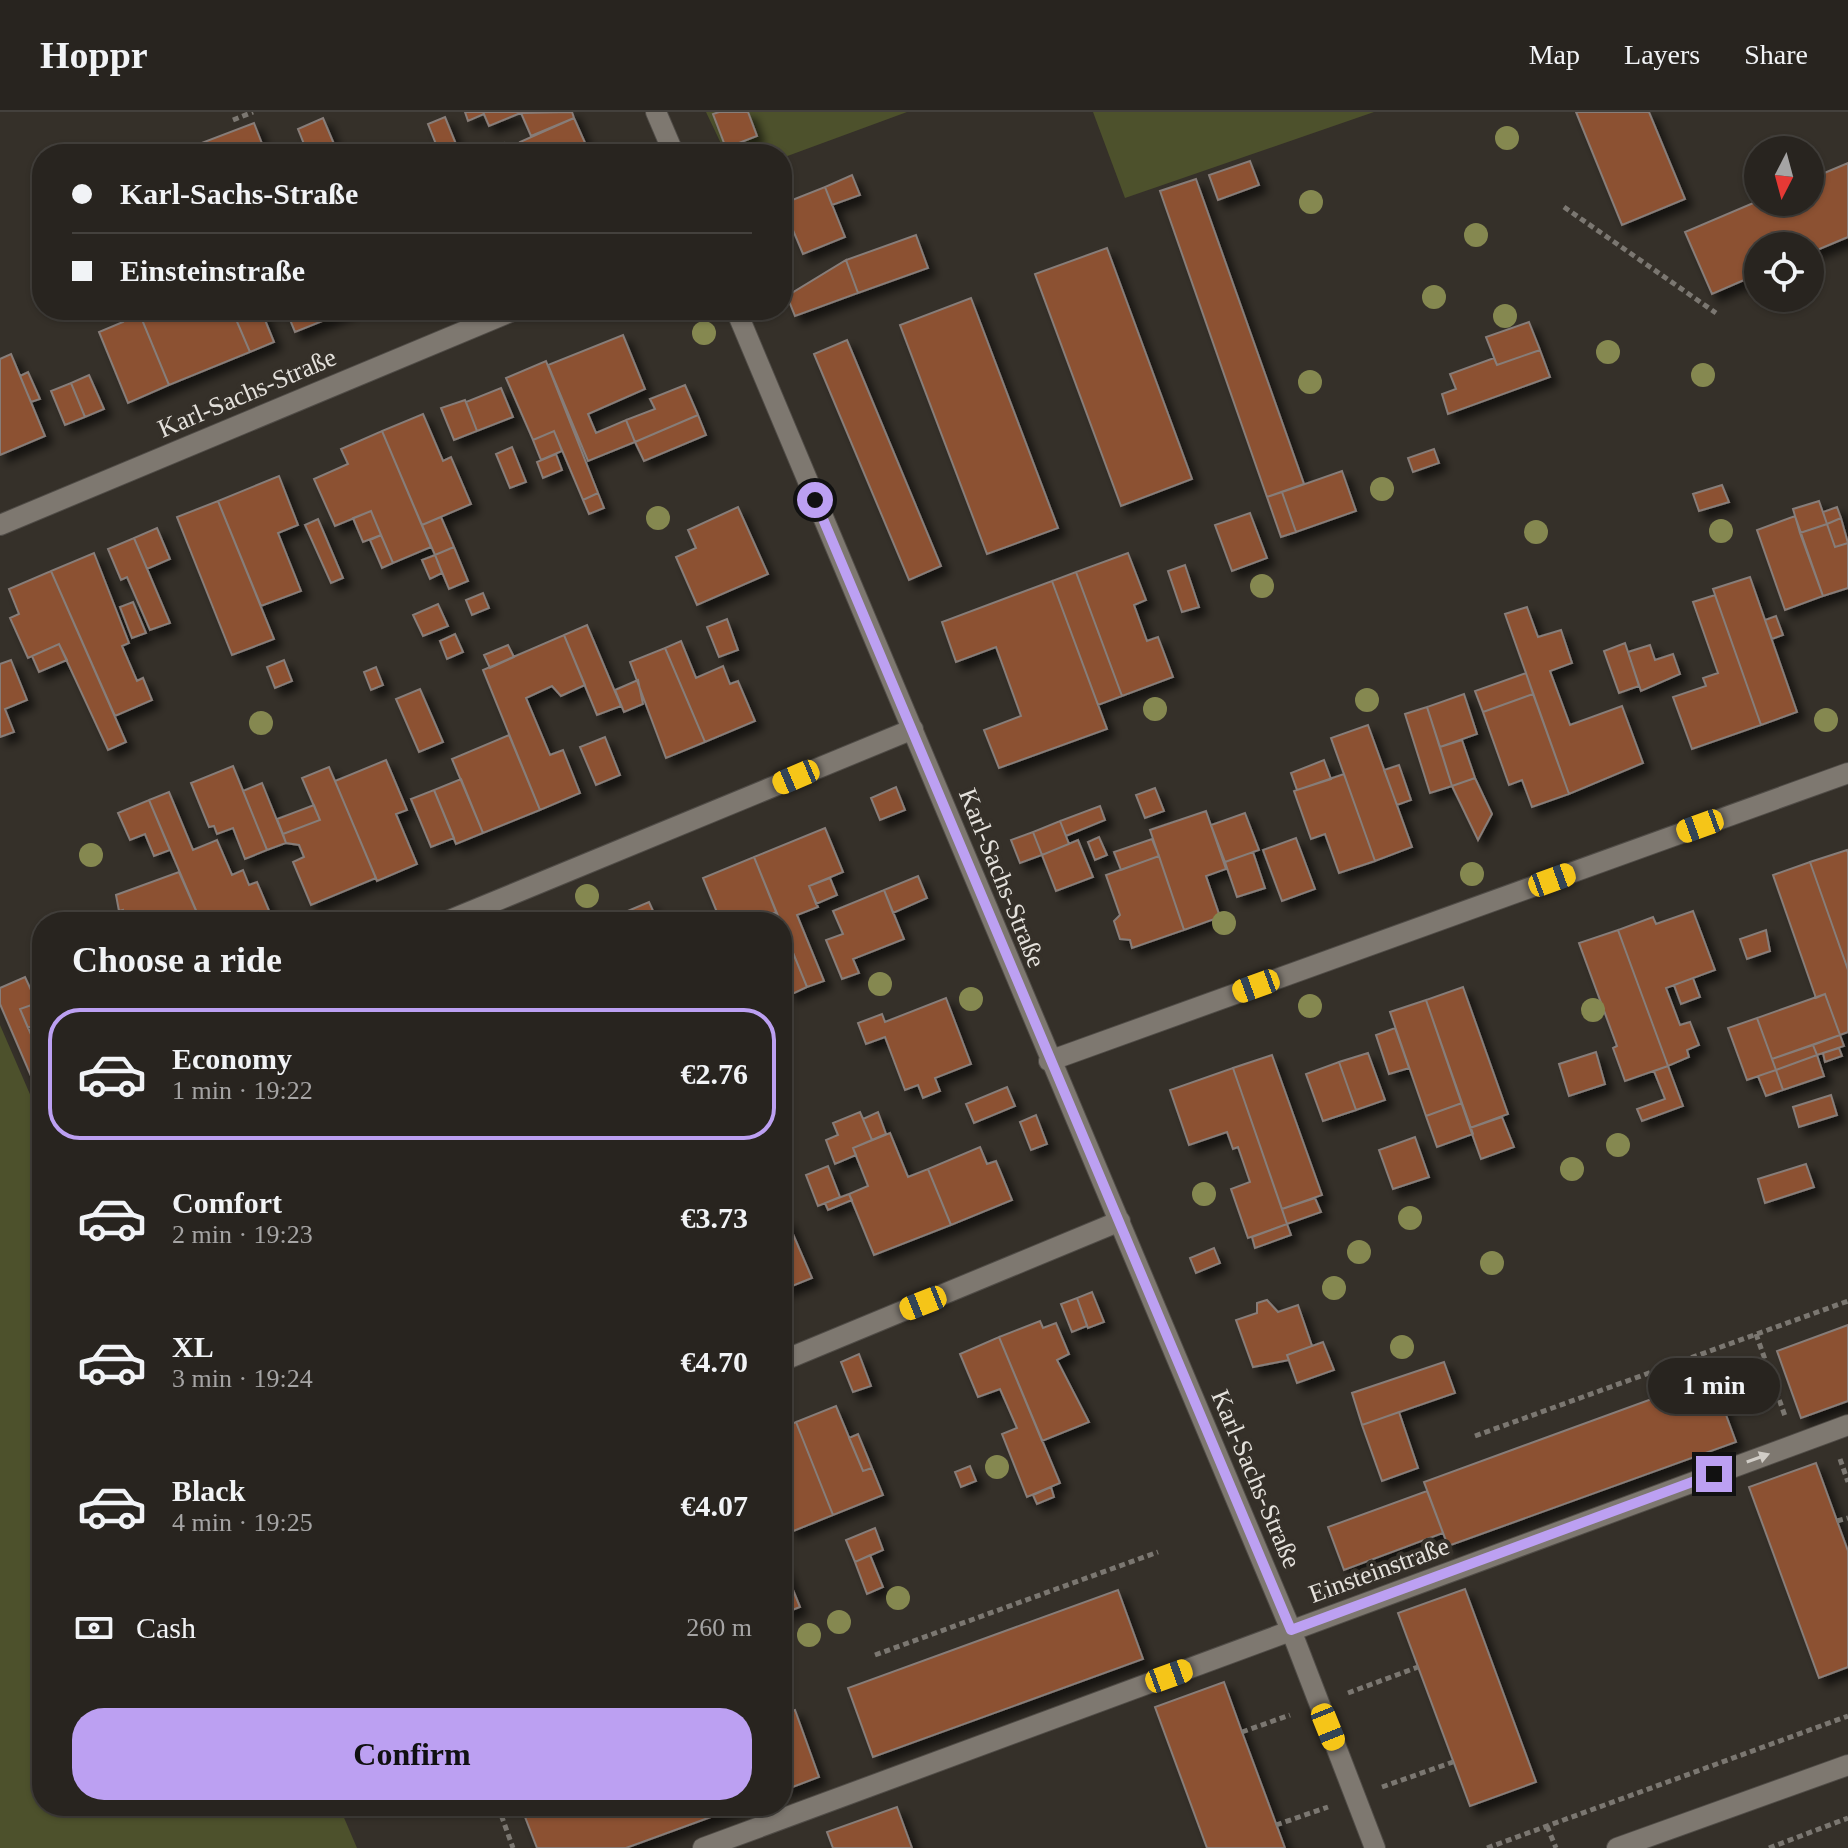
<!DOCTYPE html>
<html lang="en">
<head>
<meta charset="utf-8">
<style>
	:root { --surface:#28241f; --page:#302c28; --text:#f1f3f6; --muted:#a5a4a4; --line:#44413d; --accent:#bca0f2 }
	body { margin:0; font-family:"Times New Roman",serif; background:var(--page); color:var(--text); height:100vh; display:flex; flex-direction:column; font-size:30px; white-space:nowrap }
	* { box-sizing:border-box; margin:0 }
	p { font-size:26px; color:var(--muted) }
	.icon { flex:none; width:44px; height:44px; fill:none; stroke:currentColor; stroke-width:2; stroke-linecap:round; stroke-linejoin:round }
	.map { position:relative; flex:1; overflow:hidden }
	.side { position:absolute; left:32px; top:800px; width:760px; height:904px; display:flex; flex-direction:column; background:var(--surface); border-radius:32px; box-shadow:0 2px 6px #0004,0 0 0 2px var(--line) }
	.side>* { flex:none }
	.guide { position:absolute; left:32px; top:32px; width:760px; height:176px; border-radius:32px; box-shadow:0 2px 6px #0004,0 0 0 2px var(--line); display:grid; align-content:center; height:176px; padding:0 40px; background:var(--surface) }
	.needle { width:52px; rotate:186deg }
	.buttons { position:absolute; left:1744px; top:24px; display:grid; gap:16px }
	.buttons a { display:grid; place-items:center; width:80px; height:80px; border-radius:50%; background:var(--surface); box-shadow:0 2px 6px #0004,0 0 0 2px var(--line); font-size:40px }
	.end { position:absolute; width:36px; height:36px; margin:-18px; border:10px solid #bca0f2; background:#111; box-shadow:0 0 0 4px #111 }
	.from { border-radius:50% }
	.bubble { position:absolute; height:56px; border-radius:28px; background:var(--surface); box-shadow:0 2px 6px #0004,0 0 0 2px var(--line); font-size:26px; font-weight:700; line-height:56px; text-align:center }
	.car { position:absolute; width:24px; height:48px; margin:-24px -12px; border-radius:10px; box-shadow:0 0 6px 2px #0007; background:linear-gradient(#f5c518 24%,#345 0 40%,#f5c518 0 76%,#345 0 86%,#f5c518 0) }
	.guide b { display:flex; align-items:center; gap:28px; height:76px; font-size:30px }
	.guide b+b { border-top:2px solid var(--line) }
	.guide i { width:20px; height:20px; background:var(--text) }
	ul { padding:0; list-style:none }
	li { display:flex; align-items:center; gap:24px; height:132px; margin:0 16px 12px; padding:0 24px; border:4px solid transparent; border-radius:32px }
	li div { flex:1 }
	li b { display:block; font-size:30px }
	li em { font-style:normal; font-weight:700 }
	li.current { border-color:var(--accent) }
	li>.icon { width:72px; height:72px; stroke-width:1.5 }
	h2 { padding:0 40px; font-size:36px; line-height:96px }
	.pay { display:flex; align-items:center; gap:20px; height:88px; padding:0 40px; font-size:30px }
	.pay p { margin-inline-start:auto }
	.action { display:flex; gap:16px; margin-top:auto; padding:16px 40px }
	.action a { flex:1; height:92px; border-radius:32px; background:var(--accent); color:#111; font-size:32px; font-weight:700; line-height:92px; text-align:center }
	header { display:flex; align-items:center; gap:48px; box-sizing:border-box; height:112px; padding:0 40px; background:var(--surface); border-bottom:2px solid var(--line) }
	header strong { font-size:38px }
	nav { display:flex; gap:44px; margin-inline-start:auto; font-size:28px }
	.map>svg:first-child { display:block }
</style>
</head>
<body>
<header>
<strong>Hoppr</strong>
<nav><a>Map</a><a>Layers</a><a>Share</a></nav>
</header>
<div class="map">
<svg width="1848" height="1736" viewBox="0 0 1848 1736">
	<defs>
		<filter id="shadow"><feDropShadow dx="7" dy="7" stdDeviation="4" flood-color="#0009"/></filter>
	</defs>
	<rect width="100%" height="100%" fill="#353029"/>
	<path fill="#4d512c" d="M706,0H907L782,46V42H726Z
		M1093,0H1374L1125,86Z
		M0,913L42,1010V1694H339L357,1736H0Z"/>
	<path fill="#8c5130" stroke="#877d79" stroke-width="2" filter="url(#shadow)" d="M465,0H483L484,2L468,9Z
		M483,0H523L489,14Z
		M572,0L574,6L531,24L521,1Z
		M719,0H748L757,24L726,36L713,2Z
		M1576,0H1649L1685,87L1622,113Z
		M445,5L460,42H440L428,12Z
		M323,6L334,32L308,42L298,17Z
		M574,6L586,33L563,42H525L520,30Z
		M254,11L266,42H194L191,35Z
		M504,31L508,42H477Z
		M586,33L590,42H566L565,41Z
		M1250,49L1259,73L1218,88L1209,63Z
		M1848,51V125L1810,141V134H1758V162L1712,182L1685,120L1758,89L1810,90V67Z
		M852,63L860,83L832,93L825,75Z
		M1196,67L1304,372L1267,385L1160,79Z
		M825,75L845,125L803,142L782,92Z
		M916,123L928,156L858,181L846,148Z
		M1107,136L1192,367L1121,394L1035,162Z
		M846,148L858,181L795,204L787,184Z
		M971,186L1058,416L987,442L900,213Z
		M118,198H138L169,273L128,291L99,220L123,210Z
		M138,198H199L203,207L232,198L250,240L169,273Z
		M232,198H261L274,230L250,240Z
		M286,198H327L330,206L295,220Z
		M327,198H349L330,206Z
		M1529,210L1540,238L1497,253L1486,225Z
		M623,223L645,277L588,302L596,321L626,308L635,330L588,349L548,253Z
		M847,228L941,454L909,468L814,242Z
		M1540,238L1550,265L1448,302L1442,282L1456,277L1450,262L1494,246L1497,253Z
		M11,242L45,324L0,343V247Z
		M546,249L598,381L583,388L554,319L533,328L506,266Z
		M28,260L40,287L31,290L20,264Z
		M89,263L104,297L85,305L71,271Z
		M71,271L85,305L65,313L51,279Z
		M685,273L698,303L635,330L626,308L655,297L650,287Z
		M501,276L513,305L477,319L466,290Z
		M465,288L477,319L454,328L441,296Z
		M423,302L443,349L451,345L471,392L422,413L382,319Z
		M698,303L706,323L644,349L635,330Z
		M382,319L431,435L393,451L371,399L335,414L314,367L348,352L341,337Z
		M554,319L562,339L541,348L533,328Z
		M512,335L526,370L510,376L496,342Z
		M1434,337L1439,351L1413,360L1408,346Z
		M556,342L562,358L543,366L537,350Z
		M1342,359L1356,399L1296,420L1282,380Z
		M279,364L298,413L278,421L301,479L261,494L218,389Z
		M1722,373L1729,390L1699,399L1693,382Z
		M1282,380L1296,420L1281,425L1267,385Z
		M598,381L604,396L589,402L583,388Z
		M218,389L274,527L232,543L177,405Z
		M1819,389L1827,412L1800,421L1793,397Z
		M738,395L768,462L697,493L676,445L696,436L688,418Z
		M1837,395L1841,406L1827,412L1823,400Z
		M371,399L381,423L363,430L353,406Z
		M1250,401L1267,446L1232,459L1215,413Z
		M1795,404L1823,484L1785,498L1757,418Z
		M441,405L454,435L435,443L422,413Z
		M1841,406L1848,431L1835,435L1827,412Z
		M318,407L343,466L331,471L305,413Z
		M1827,412L1835,435L1848,431V476L1823,484L1800,421Z
		M157,416L170,447L147,457L134,426Z
		M381,423L393,451L382,456L370,428Z
		M134,426L170,511L150,518L127,465L121,468L108,437Z
		M454,435L468,469L449,477L435,443Z
		M94,441L129,531L122,534L137,569L143,566L152,588L115,604L51,459Z
		M1128,441L1146,488L1134,493L1147,529L1158,525L1173,565L1122,584L1076,460Z
		M435,443L442,461L430,467L422,448Z
		M1185,453L1199,495L1182,500L1168,459Z
		M51,459L126,630L108,638L59,532L28,546L10,506L19,502L9,477Z
		M1076,460L1122,584L1098,593L1052,469Z
		M1750,465L1797,600L1761,613L1713,477Z
		M1052,469L1107,617L999,656L984,618L1021,604L996,535L956,550L942,510Z
		M483,481L489,496L472,503L466,488Z
		M1715,483L1761,613L1692,637L1673,585L1706,574L1703,566L1718,561L1693,490Z
		M133,490L146,521L132,526L120,495Z
		M438,492L448,514L423,524L413,503Z
		M1527,495L1538,525L1561,518L1572,551L1550,559L1570,613L1622,594L1643,651L1569,682L1505,502Z
		M1776,504L1783,523L1772,527L1765,508Z
		M727,507L738,538L719,545L707,515Z
		M587,513L621,594L597,603L564,523Z
		M455,522L463,540L447,547L440,529Z
		M564,523L585,573L561,584L552,574L526,586L550,643L563,638L580,681L540,698L483,558Z
		M681,529L696,566L723,554L730,572L738,569L755,609L705,630L665,536Z
		M1625,531L1639,574L1619,581L1604,539Z
		M59,532L67,548L39,560L32,544Z
		M508,533L514,545L490,556L484,543Z
		M1650,533L1655,548L1673,542L1680,562L1641,579L1628,540Z
		M665,536L705,630L666,646L630,550Z
		M11,548L27,588L5,597L14,620L0,625V552Z
		M284,548L292,569L275,576L267,555Z
		M376,555L383,573L371,578L364,560Z
		M1526,561L1533,582L1483,600L1475,579Z
		M638,568L643,592L624,600L615,578Z
		M420,577L443,630L419,640L396,587Z
		M1464,582L1477,622L1440,635L1427,595Z
		M1533,582L1569,682L1532,695L1522,668L1509,673L1483,600Z
		M1427,595L1452,674L1430,681L1405,602Z
		M1368,613L1412,735L1375,749L1331,626Z
		M509,623L540,698L483,721L452,647Z
		M605,625L620,663L596,673L580,635Z
		M1462,628L1475,666L1452,674L1440,635Z
		M386,648L407,698L396,702L417,752L377,769L335,669Z
		M1324,648L1331,667L1297,678L1291,661Z
		M1399,653L1411,688L1397,693L1384,658Z
		M233,654L267,738L245,747L233,716L217,722L214,714L209,715L191,671Z
		M329,655L376,766L311,793L293,750L304,745L299,733L286,731L283,722L320,708L302,666Z
		M1344,662L1375,749L1339,761L1325,722L1311,727L1294,679Z
		M1475,666L1492,702L1478,728L1452,674Z
		M461,667L483,721L456,732L434,678Z
		M262,671L286,731L267,738L243,679Z
		M896,675L905,698L880,708L871,686Z
		M1155,676L1164,699L1145,706L1136,683Z
		M434,678L454,726L431,735L411,687Z
		M169,680L193,738L217,728L232,763L243,758L249,773L257,770L273,808L201,810L149,688Z
		M149,688L170,738L154,744L145,722L130,728L118,701Z
		M314,693L320,708L283,722L277,707Z
		M1100,694L1105,708L1066,724L1060,709Z
		M1206,699L1226,757L1206,764L1220,805L1184,818L1150,718Z
		M1245,701L1259,738L1225,750L1211,713Z
		M1060,709L1069,732L1042,743L1033,720Z
		M825,716L843,760L809,774L818,795L797,803L824,869L807,875L754,745Z
		M1033,720L1042,743L1020,751L1011,728Z
		M1099,725L1107,743L1095,748L1088,730Z
		M1296,726L1315,777L1282,789L1263,738Z
		M1152,727L1159,744L1121,758L1114,740Z
		M1078,728L1093,765L1056,779L1042,743Z
		M1847,738L1848,741V858L1810,750Z
		M1253,740L1265,776L1237,785L1225,750Z
		M1159,744L1184,818L1132,836L1130,828L1120,827L1114,809L1120,803L1106,763Z
		M754,745L776,800L752,810H721L703,766Z
		M1810,750L1848,858V920L1840,923L1825,882L1816,886L1773,763Z
		M179,760L201,810H128L123,798L119,799L116,783Z
		M918,764L927,786L893,801L884,778Z
		M830,766L837,783L816,792L809,774Z
		M884,778L904,827L853,847L859,861L842,867L826,828L843,822L833,799Z
		M649,790L658,810H601L623,801Z
		M123,798L128,810H105L103,806Z
		M1693,799L1715,858L1666,876L1680,913L1690,910L1699,933L1687,938L1689,945L1668,954L1618,818L1653,805L1656,812Z
		M776,800L780,810H752L759,807Z
		M782,814L807,875L790,883L782,862Z
		M1618,818L1668,954L1625,969L1613,936L1617,934L1579,831Z
		M1766,818L1770,839L1747,847L1740,827Z
		M25,865L37,891L20,897L42,948V976L37,978L0,892V876Z
		M1693,866L1700,885L1681,892L1674,873Z
		M1463,875L1508,1002L1470,1016L1426,888Z
		M1825,882L1840,923L1772,947L1757,906Z
		M946,886L971,952L935,966L940,979L923,986L918,973L905,978L885,925L866,932L858,911L882,902L885,910Z
		M1426,888L1462,991L1426,1004L1390,900Z
		M37,891L42,910L28,916L20,897Z
		M1757,906L1776,958L1747,968L1728,916Z
		M1395,916L1409,956L1389,962L1376,923Z
		M1840,923L1844,934L1817,943L1813,933Z
		M1813,933L1817,943L1776,958L1772,947Z
		M1839,936L1842,944L1825,950L1823,941Z
		M1596,940L1605,972L1569,984L1559,952Z
		M1368,941L1385,988L1356,998L1339,950Z
		M1272,943L1322,1083L1282,1097L1233,956Z
		M1817,943L1824,964L1783,978L1776,958Z
		M1339,950L1356,998L1323,1009L1306,962Z
		M1668,954L1683,994L1642,1009L1637,997L1665,987L1654,959Z
		M1233,956L1287,1112L1248,1126L1231,1077L1250,1070L1238,1035L1233,1037L1227,1020L1189,1033L1170,978Z
		M1776,958L1783,978L1766,984L1758,964Z
		M1007,975L1015,994L974,1011L966,992Z
		M1831,983L1837,1003L1799,1015L1793,995Z
		M1462,991L1473,1022L1437,1035L1426,1004Z
		M860,1000L872,1028L853,1036L856,1043L835,1052L826,1028L838,1023L833,1011Z
		M878,1000L886,1022L872,1028L863,1007Z
		M1036,1003L1047,1032L1031,1038L1020,1010Z
		M1502,1005L1514,1035L1481,1047L1470,1016Z
		M890,1021L908,1065L928,1057L951,1113L874,1143L849,1082L868,1074L853,1036Z
		M1415,1025L1429,1065L1393,1077L1379,1038Z
		M980,1035L987,1052L996,1049L1012,1088L951,1113L928,1057Z
		M1806,1052L1814,1075L1765,1091L1758,1067Z
		M828,1054L840,1085L818,1094L806,1063Z
		M849,1082L852,1088L828,1098L825,1091Z
		M1315,1086L1321,1100L1287,1112L1282,1097Z
		M786,1106L812,1166L782,1178V1108Z
		M1287,1112L1291,1123L1255,1136L1252,1125Z
		M1214,1136L1220,1151L1196,1161L1190,1146Z
		M1092,1180L1104,1210L1088,1216L1077,1186Z
		M1077,1186L1087,1214L1072,1220L1061,1192Z
		M1267,1188L1278,1200L1298,1193L1312,1234L1287,1243L1289,1248L1253,1255L1236,1208L1257,1201V1191Z
		M1040,1209L1043,1216L1056,1211L1069,1242L1057,1248L1089,1310L1042,1329L999,1225Z
		M1848,1213V1289L1801,1306L1777,1239Z
		M999,1225L1060,1371L1027,1385L1002,1322L1017,1316L1000,1277L978,1285L960,1242Z
		M1323,1230L1334,1258L1297,1271L1287,1243Z
		M859,1242L871,1274L853,1280L841,1250Z
		M1444,1250L1455,1281L1362,1313L1352,1281Z
		M1712,1265L1736,1330L1448,1434L1424,1370Z
		M836,1294L863,1359L872,1356L883,1383L833,1403L796,1310Z
		M1399,1300L1418,1356L1382,1369L1362,1313Z
		M796,1310L833,1403L791,1420L782,1398V1316Z
		M858,1322L872,1356L863,1359L849,1326Z
		M1816,1351L1848,1439V1555L1819,1566L1749,1375Z
		M970,1354L976,1369L961,1375L955,1360Z
		M1051,1375L1054,1385L1037,1392L1033,1383Z
		M1427,1379L1443,1421L1344,1458L1328,1415Z
		M875,1416L883,1438L855,1450L846,1428Z
		M870,1443L883,1475L867,1482L855,1450Z
		M782,1451L800,1495L782,1502Z
		M1465,1477L1536,1670L1470,1694L1398,1501Z
		M1118,1478L1143,1547L873,1645L848,1576Z
		M1224,1570L1242,1620L1285,1736H1207L1155,1595Z
		M795,1598L819,1665L782,1679V1602Z
		M530,1694H741L626,1736H537L522,1697Z
		M897,1695L912,1736H833L827,1720Z"/>
	<g fill="none" stroke-linecap="round" stroke-linejoin="round">
		<defs>
			<path id="street" d="M656,0L674,42
				M736,198L1291,1518L1375,1736
				M0,413L515,198
				M445,810L913,617
				M1049,949L1848,661
				M782,1249L1120,1109
				M703,1736L1848,1313
				M1617,1736L1848,1653"/>
		</defs>
		<use href="#street" stroke="#504c47" stroke-width="22"/>
		<path stroke="#7b7771" stroke-width="5" stroke-dasharray="6 4" stroke-linecap="butt" d="M233,8L253,0
			M1564,95L1716,201
			M1756,1222L1785,1304
			M1475,1324L1848,1189
			M1840,1347L1848,1370
			M1837,1409L1848,1406
			M875,1543L1158,1440
			M1348,1581L1418,1555
			M1242,1620L1290,1603
			M1382,1675L1453,1650
			M498,1694L513,1736
			M1276,1713L1328,1695
			M1547,1714L1556,1736
			M1487,1736L1848,1604
			M1769,1736L1848,1706"/>
		<use href="#street" stroke="#7e7870" stroke-width="20"/>
	</g>
	<g fill="#858850">
		<circle cx="1507" cy="26" r="12"/>
		<circle cx="1311" cy="90" r="12"/>
		<circle cx="1476" cy="123" r="12"/>
		<circle cx="1434" cy="185" r="12"/>
		<circle cx="1505" cy="204" r="12"/>
		<circle cx="704" cy="221" r="12"/>
		<circle cx="1608" cy="240" r="12"/>
		<circle cx="1703" cy="263" r="12"/>
		<circle cx="1310" cy="270" r="12"/>
		<circle cx="1382" cy="377" r="12"/>
		<circle cx="658" cy="406" r="12"/>
		<circle cx="1721" cy="419" r="12"/>
		<circle cx="1536" cy="420" r="12"/>
		<circle cx="1262" cy="474" r="12"/>
		<circle cx="1367" cy="588" r="12"/>
		<circle cx="1155" cy="597" r="12"/>
		<circle cx="1826" cy="608" r="12"/>
		<circle cx="261" cy="611" r="12"/>
		<circle cx="91" cy="743" r="12"/>
		<circle cx="1472" cy="762" r="12"/>
		<circle cx="587" cy="784" r="12"/>
		<circle cx="1224" cy="811" r="12"/>
		<circle cx="880" cy="872" r="12"/>
		<circle cx="971" cy="887" r="12"/>
		<circle cx="1310" cy="894" r="12"/>
		<circle cx="1593" cy="898" r="12"/>
		<circle cx="1618" cy="1033" r="12"/>
		<circle cx="1572" cy="1057" r="12"/>
		<circle cx="1204" cy="1082" r="12"/>
		<circle cx="1410" cy="1106" r="12"/>
		<circle cx="1359" cy="1140" r="12"/>
		<circle cx="1492" cy="1151" r="12"/>
		<circle cx="1334" cy="1176" r="12"/>
		<circle cx="1402" cy="1235" r="12"/>
		<circle cx="1753" cy="1282" r="12"/>
		<circle cx="997" cy="1355" r="12"/>
		<circle cx="898" cy="1486" r="12"/>
		<circle cx="839" cy="1510" r="12"/>
		<circle cx="809" cy="1523" r="12"/>
	</g>
	<defs><path id="oneway-solid" d="M-6-.8H1V-3.2L6.5 0L1 3.2V.8H-6Z" transform="scale(2)"/></defs>
	<use fill="#d0ccc6" href="#oneway-solid" transform="translate(1758 1346) rotate(-20)"/>
	<g fill="none" stroke-linecap="round" stroke-linejoin="round">
		<path stroke="#bca0f2" stroke-width="10" d="M815,388L1291,1518L1714,1362"/>
	</g>
	<g text-anchor="middle" dominant-baseline="central" stroke-width="8" stroke-linejoin="round" paint-order="stroke">
		<g font-size="26" fill="#e4e1dc" stroke="#353029">
			<text transform="translate(247 281) rotate(-23)">Karl-Sachs-Straße</text>
			<text transform="translate(1002 766) rotate(68)">Karl-Sachs-Straße</text>
			<text transform="translate(1256 1367) rotate(67)">Karl-Sachs-Straße</text>
			<text transform="translate(1379 1458) rotate(-20)">Einsteinstraße</text>
		</g>
	</g>
</svg>
<div class="buttons">
<a><svg class="needle" viewBox="-14 -14 28 28"><path d="M0-13l5 13h-10z" fill="#e53935"/><path d="M0 13l5-13h-10z" fill="#a5a4a4"/></svg></a>
<a><svg class="icon" aria-label="locate" viewBox="0 0 24 24"><circle cx="12" cy="12" r="6"/><path d="M12 2v4M12 18v4M2 12h4M18 12h4"/></svg></a>
</div>
<i class="end from" style="left:815px;top:388px"></i>
<i class="end" style="left:1714px;top:1362px"></i>
<div class="bubble" style="left:1648px;top:1246px;width:132px">1 min</div>
<i class="car" style="left:796px;top:665px;rotate:247deg"></i>
<i class="car" style="left:1700px;top:714px;rotate:250deg"></i>
<i class="car" style="left:1552px;top:768px;rotate:70deg"></i>
<i class="car" style="left:1256px;top:874px;rotate:250deg"></i>
<i class="car" style="left:923px;top:1191px;rotate:248deg"></i>
<i class="car" style="left:1169px;top:1564px;rotate:70deg"></i>
<i class="car" style="left:1328px;top:1615px;rotate:158deg"></i>
<div class="guide">
<b><i class="from"></i>Karl-Sachs-Straße</b>
<b><i></i>Einsteinstraße</b>
</div>
<section class="side">
<h2>Choose a ride</h2>
<ul>
<li class="current"><svg class="icon" aria-label="car" viewBox="0 0 24 24"><path d="M5 17H2v-5l4-1 3-4h7l3 4 3 1v5h-3M9 17h6M6 11h13"/><circle cx="7" cy="17" r="2"/><circle cx="17" cy="17" r="2"/></svg><div><b>Economy</b><p>1 min · 19:22</p></div><em>€2.76</em></li>
<li><svg class="icon" aria-label="car" viewBox="0 0 24 24"><path d="M5 17H2v-5l4-1 3-4h7l3 4 3 1v5h-3M9 17h6M6 11h13"/><circle cx="7" cy="17" r="2"/><circle cx="17" cy="17" r="2"/></svg><div><b>Comfort</b><p>2 min · 19:23</p></div><em>€3.73</em></li>
<li><svg class="icon" aria-label="car" viewBox="0 0 24 24"><path d="M5 17H2v-5l4-1 3-4h7l3 4 3 1v5h-3M9 17h6M6 11h13"/><circle cx="7" cy="17" r="2"/><circle cx="17" cy="17" r="2"/></svg><div><b>XL</b><p>3 min · 19:24</p></div><em>€4.70</em></li>
<li><svg class="icon" aria-label="car" viewBox="0 0 24 24"><path d="M5 17H2v-5l4-1 3-4h7l3 4 3 1v5h-3M9 17h6M6 11h13"/><circle cx="7" cy="17" r="2"/><circle cx="17" cy="17" r="2"/></svg><div><b>Black</b><p>4 min · 19:25</p></div><em>€4.07</em></li>
</ul>
<div class="pay"><svg class="icon" aria-label="cash" viewBox="0 0 24 24"><path d="M3 7h18v10H3z"/><circle cx="12" cy="12" r="2"/></svg>Cash<p>260 m</p></div>
<div class="action"><a>Confirm</a></div>
</section>
</div>
</body>
</html>
